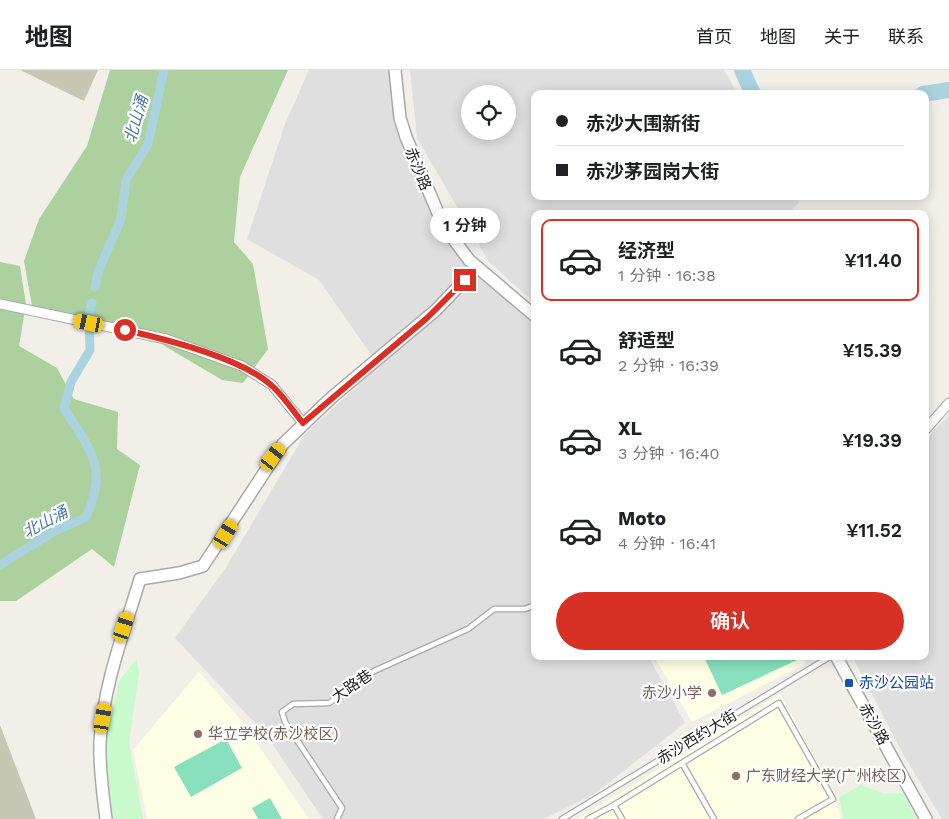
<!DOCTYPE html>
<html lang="zh">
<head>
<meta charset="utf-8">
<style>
	:root { --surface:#fff; --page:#f2f2f2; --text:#202124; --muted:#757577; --line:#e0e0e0; --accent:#d93025 }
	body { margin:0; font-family:"Work Sans","Noto Sans SC",sans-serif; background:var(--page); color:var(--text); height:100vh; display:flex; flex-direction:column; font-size:19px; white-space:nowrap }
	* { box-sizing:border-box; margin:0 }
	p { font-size:16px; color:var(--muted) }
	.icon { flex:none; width:28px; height:28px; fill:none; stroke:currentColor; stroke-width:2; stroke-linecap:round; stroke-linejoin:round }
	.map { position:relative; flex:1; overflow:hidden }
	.panel { position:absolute; left:531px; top:140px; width:398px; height:450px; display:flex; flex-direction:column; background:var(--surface); border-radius:10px; box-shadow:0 2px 12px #0003 }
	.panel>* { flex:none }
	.guide { position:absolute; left:531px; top:20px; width:398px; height:110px; border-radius:10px; box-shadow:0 2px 12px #0003; display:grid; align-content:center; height:110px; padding:0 25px; background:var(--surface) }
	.tools { position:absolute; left:461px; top:15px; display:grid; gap:10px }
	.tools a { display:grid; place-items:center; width:55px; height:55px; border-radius:50%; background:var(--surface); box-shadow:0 2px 12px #0003; font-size:25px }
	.end { position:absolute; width:22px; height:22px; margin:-11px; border:6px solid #d93025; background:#fff; box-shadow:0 0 0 2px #fff }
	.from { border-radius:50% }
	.bubble { position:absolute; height:35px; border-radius:18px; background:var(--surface); box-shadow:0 2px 12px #0003; font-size:16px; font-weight:600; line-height:35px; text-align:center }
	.car { position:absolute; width:15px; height:30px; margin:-15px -8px; border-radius:6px; box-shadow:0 0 4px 1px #0007; background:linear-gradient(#f5c518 24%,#345 0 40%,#f5c518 0 76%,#345 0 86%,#f5c518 0) }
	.guide b { display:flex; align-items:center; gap:18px; height:48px; font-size:19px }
	.guide b+b { border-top:1px solid var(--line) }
	.guide i { width:12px; height:12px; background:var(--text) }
	ul { padding:9px 0 0; list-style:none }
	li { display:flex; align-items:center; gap:15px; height:82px; margin:0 10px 8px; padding:0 15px; border:2px solid transparent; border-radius:10px }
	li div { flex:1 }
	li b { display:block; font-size:19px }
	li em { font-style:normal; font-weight:600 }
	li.current { border-color:var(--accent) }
	li>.icon { width:45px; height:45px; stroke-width:1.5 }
	.primary-button { display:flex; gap:10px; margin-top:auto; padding:10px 25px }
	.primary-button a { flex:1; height:58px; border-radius:30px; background:var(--accent); color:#fff; font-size:20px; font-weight:600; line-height:58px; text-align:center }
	header { display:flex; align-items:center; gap:30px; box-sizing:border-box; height:70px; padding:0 25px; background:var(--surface); border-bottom:1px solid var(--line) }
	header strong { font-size:24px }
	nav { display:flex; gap:28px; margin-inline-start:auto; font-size:18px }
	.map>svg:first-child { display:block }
</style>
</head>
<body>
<header>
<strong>地图</strong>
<nav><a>首页</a><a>地图</a><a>关于</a><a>联系</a></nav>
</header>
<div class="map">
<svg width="949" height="749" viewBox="0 0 949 749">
	<rect width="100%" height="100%" fill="#f2efe9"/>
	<path fill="#e0dfdf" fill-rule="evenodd" d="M309,0H390L392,38L401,71L446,172L535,253V586H648L685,653L594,724L544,749H323L266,665L175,568L225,499L305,364L379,296L319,210L247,169L285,54Z
		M410,0H724L738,24H535V126H795L799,132L789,144H535V233L489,192L417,68ZM470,24H508V61H470Z
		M949,345V749H942L903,684L852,586H925V370Z"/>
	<path fill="#ffffe5" d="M654,586H802L806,593L692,652Z
		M199,602L240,649L309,749H147L133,680Z
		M780,624L836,726L841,749H578Z"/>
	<path fill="#c7c7b4" d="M20,0H98L84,31Z
		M0,655L36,749H0Z"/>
	<path fill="#add19e" d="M110,0H288L240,107L234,172L253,194L268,279L243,313L222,310L136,259L32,236L24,191L39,149L87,76Z
		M0,192L20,196L26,234L19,276L57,298L74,329L118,342L117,379L140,395L114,497L92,479L16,531H0Z"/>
	<path fill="#c8facc" d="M137,588L139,603L129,672L143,749H113L105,673L107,659L120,610Z
		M861,715L885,724L904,723L916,749H844L839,727Z"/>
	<path fill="#88e0be" d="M795,586L797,590L722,625L704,587Z
		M226,669L242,698L191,727L174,697Z
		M270,728L282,749H258L252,738Z"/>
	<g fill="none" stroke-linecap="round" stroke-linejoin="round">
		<path stroke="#aad3df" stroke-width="9" d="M95,217L98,202L121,149L126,110L148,74L164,0
			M0,495L53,462L86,447C109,398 90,379 64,339L71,312L90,280L89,244L92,233"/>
		<path stroke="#aad3df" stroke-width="16" d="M742,0L753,24
			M923,24L949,20"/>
		<defs>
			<path id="service" d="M682,693L779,633L833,729L798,749
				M614,735L682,693L714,749
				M337,749L342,738L285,652L282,642L293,634L329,633L374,601L468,559L494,539H525L535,535
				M562,749L831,586
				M588,749L614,735L622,749"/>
			<path id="minor" d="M0,234L166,269L242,296L272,315L303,353
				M925,360L949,333"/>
			<path id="tertiary" d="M395,0L400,48L406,67L443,155L469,190L535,246
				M836,586L926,749
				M106,749C103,724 99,698 100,672C103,616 124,562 140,509L179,503L203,496L283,374L331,328L436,240L477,197"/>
		</defs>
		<use href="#service" stroke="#a9a9a9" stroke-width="7"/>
		<use href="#minor" stroke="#a9a9a9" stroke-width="11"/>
		<use href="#tertiary" stroke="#a9a9a9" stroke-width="14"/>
		<use href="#service" stroke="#fff" stroke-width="4.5"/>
		<use href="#minor" stroke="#fff" stroke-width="9"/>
		<use href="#tertiary" stroke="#fff" stroke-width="11"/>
	</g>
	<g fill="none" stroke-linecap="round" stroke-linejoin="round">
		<path stroke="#d93025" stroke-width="6" d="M125,260C165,269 241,288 271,315C283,325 293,341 303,353L427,248L465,210"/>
	</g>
	<rect fill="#1a4fb4" stroke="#fff" stroke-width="2" x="844" y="608" width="10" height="10" rx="2.5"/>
	<g fill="#8d6e63" stroke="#fff" stroke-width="2">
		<circle cx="712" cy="623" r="5"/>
		<circle cx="198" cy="664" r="5"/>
		<circle cx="736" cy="706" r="5"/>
	</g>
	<g text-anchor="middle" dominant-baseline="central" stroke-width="4.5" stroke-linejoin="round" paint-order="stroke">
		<g font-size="15" fill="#222" stroke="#fff">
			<text transform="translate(418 99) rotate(68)">赤沙路</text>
			<text transform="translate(352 616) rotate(-34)">大路巷</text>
			<text transform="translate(874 654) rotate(61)">赤沙路</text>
			<text transform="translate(697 667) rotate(-31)">赤沙西约大街</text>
		</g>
		<g font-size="15" fill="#164399" stroke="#fff" text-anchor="start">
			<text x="859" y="613">赤沙公园站</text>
		</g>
		<g font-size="15" fill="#785e54" stroke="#fff" text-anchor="start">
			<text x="702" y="623" text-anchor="end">赤沙小学</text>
			<text x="208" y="664">华立学校(赤沙校区)</text>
			<text x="746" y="706">广东财经大学(广州校区)</text>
		</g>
		<g font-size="16" font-style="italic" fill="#4a7aab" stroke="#fff">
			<text transform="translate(136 49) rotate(-74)">北山涌</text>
			<text transform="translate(45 452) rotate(-28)">北山涌</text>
		</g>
	</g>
</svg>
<div class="tools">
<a><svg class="icon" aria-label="locate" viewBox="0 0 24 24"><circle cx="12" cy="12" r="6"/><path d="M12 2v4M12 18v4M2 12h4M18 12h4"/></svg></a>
</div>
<i class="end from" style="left:125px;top:260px"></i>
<i class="end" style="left:465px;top:210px"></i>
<div class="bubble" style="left:430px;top:138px;width:70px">1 分钟</div>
<i class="car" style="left:89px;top:253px;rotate:282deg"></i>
<i class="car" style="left:273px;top:387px;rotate:37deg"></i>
<i class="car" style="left:226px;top:464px;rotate:31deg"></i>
<i class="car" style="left:124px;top:557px;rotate:18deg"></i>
<i class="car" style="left:103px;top:648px;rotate:9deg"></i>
<div class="guide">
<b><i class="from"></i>赤沙大围新街</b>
<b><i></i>赤沙茅园岗大街</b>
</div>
<section class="panel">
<ul>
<li class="current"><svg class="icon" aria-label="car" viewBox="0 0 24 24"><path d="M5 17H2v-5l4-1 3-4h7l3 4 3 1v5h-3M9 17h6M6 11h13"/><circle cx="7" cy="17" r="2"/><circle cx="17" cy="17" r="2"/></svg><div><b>经济型</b><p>1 分钟 · 16:38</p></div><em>¥11.40</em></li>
<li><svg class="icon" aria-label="car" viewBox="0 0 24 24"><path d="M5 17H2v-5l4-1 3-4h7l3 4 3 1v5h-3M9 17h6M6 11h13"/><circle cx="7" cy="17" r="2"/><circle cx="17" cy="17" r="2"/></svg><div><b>舒适型</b><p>2 分钟 · 16:39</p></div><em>¥15.39</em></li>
<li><svg class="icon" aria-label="car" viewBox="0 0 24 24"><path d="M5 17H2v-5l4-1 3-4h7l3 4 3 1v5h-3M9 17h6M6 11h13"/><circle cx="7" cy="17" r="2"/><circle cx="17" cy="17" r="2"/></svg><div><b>XL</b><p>3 分钟 · 16:40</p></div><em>¥19.39</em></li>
<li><svg class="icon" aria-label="car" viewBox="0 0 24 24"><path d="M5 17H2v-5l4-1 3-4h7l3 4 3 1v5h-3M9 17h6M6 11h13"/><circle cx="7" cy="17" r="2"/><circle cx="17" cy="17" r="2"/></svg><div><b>Moto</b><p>4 分钟 · 16:41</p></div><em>¥11.52</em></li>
</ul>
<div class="primary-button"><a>确认</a></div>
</section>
</div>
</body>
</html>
